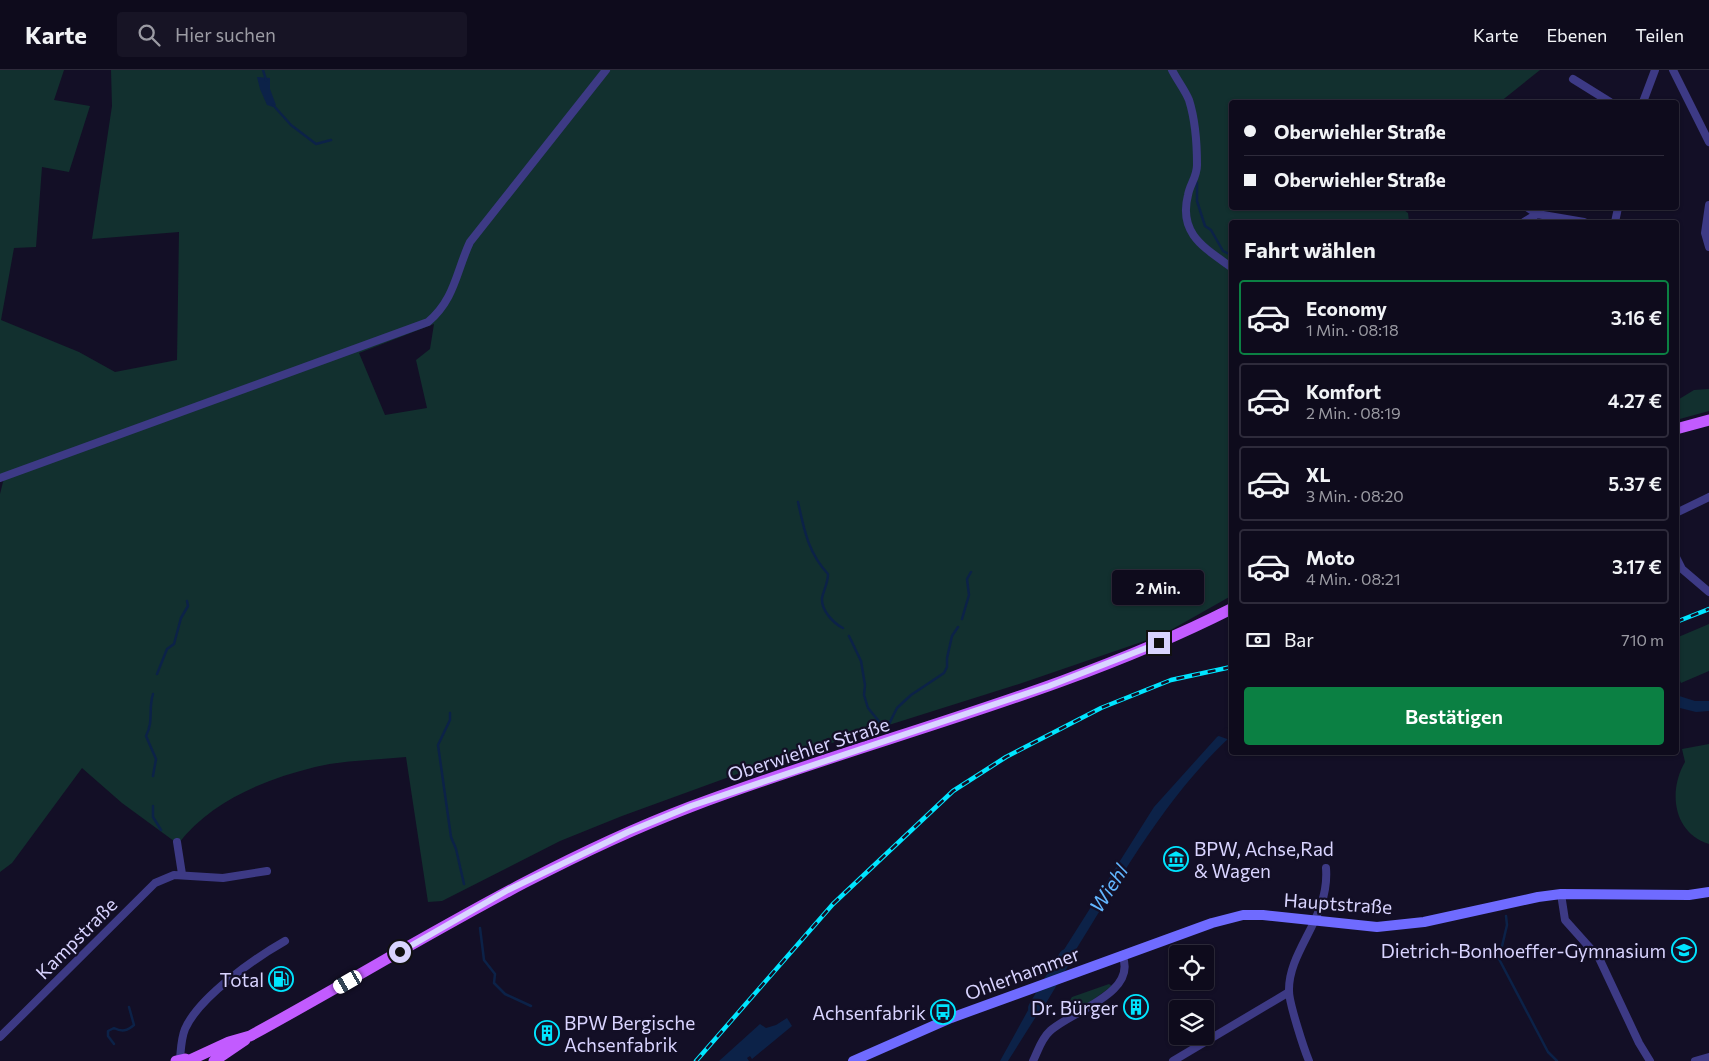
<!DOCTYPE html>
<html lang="de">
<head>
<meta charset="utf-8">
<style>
	:root { --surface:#0e0b1c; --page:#171425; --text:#f1f3f6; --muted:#9b9ba3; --line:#2e2b3b; --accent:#0b8043 }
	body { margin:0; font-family:Commissioner,sans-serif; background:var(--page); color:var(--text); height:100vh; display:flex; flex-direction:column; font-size:19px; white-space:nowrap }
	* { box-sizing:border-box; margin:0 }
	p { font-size:16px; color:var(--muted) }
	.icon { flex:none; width:28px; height:28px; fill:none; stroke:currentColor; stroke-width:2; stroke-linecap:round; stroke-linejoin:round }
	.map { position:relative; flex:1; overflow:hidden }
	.side { position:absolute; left:1229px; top:150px; width:450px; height:535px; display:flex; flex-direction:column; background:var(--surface); border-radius:5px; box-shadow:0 1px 4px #0004,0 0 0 1px var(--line) }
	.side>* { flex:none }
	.hud { position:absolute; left:1229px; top:30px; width:450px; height:110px; border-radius:5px; box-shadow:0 1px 4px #0004,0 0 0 1px var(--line); display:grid; align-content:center; height:110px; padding:0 15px; background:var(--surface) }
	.fabs { position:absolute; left:1169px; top:875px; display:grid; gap:10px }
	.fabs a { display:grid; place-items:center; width:45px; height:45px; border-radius:5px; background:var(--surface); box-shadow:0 1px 4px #0004,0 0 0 1px var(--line); font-size:25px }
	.end { position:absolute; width:22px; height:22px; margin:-11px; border:6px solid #d9d4ff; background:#111; box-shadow:0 0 0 2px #111 }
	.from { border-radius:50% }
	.bubble { position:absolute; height:35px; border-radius:5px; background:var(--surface); box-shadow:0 1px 4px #0004,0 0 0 1px var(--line); font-size:16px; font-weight:600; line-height:35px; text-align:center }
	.car { position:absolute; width:15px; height:30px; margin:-15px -8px; border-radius:6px; box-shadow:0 0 4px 1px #0007; background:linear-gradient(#fff 24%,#345 0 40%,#fff 0 76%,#345 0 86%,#fff 0) }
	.hud b { display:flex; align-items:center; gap:18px; height:48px; font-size:19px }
	.hud b+b { border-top:1px solid var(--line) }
	.hud i { width:12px; height:12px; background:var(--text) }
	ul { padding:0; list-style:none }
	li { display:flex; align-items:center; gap:15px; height:75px; margin:0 10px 8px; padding:0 5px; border:2px solid var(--line); border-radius:5px }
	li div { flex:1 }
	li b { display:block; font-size:19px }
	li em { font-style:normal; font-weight:600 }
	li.selected { border-color:var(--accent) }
	li>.icon { width:45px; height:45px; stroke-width:1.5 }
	h2 { padding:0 15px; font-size:22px; line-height:60px }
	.pay { display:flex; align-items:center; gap:12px; height:55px; padding:0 15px; font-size:19px }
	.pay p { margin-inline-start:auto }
	.cta { display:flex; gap:10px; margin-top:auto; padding:10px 15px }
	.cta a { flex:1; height:58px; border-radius:5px; background:var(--accent); color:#fff; font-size:20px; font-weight:600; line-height:58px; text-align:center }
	header { display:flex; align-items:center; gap:30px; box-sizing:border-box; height:70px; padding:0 25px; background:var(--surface); border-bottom:1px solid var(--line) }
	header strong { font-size:24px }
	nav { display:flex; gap:28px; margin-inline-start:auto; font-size:18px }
	.search { width:350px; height:45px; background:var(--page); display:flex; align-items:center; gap:12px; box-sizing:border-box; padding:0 18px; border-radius:5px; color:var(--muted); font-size:19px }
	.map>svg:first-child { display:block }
</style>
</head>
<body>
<header>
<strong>Karte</strong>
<div class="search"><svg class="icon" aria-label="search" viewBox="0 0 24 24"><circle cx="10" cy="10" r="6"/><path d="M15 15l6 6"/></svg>Hier suchen</div>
<nav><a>Karte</a><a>Ebenen</a><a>Teilen</a></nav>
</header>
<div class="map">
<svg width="1709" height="991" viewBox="0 0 1709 991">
	<rect width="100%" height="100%" fill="#130f26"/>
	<path fill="#12302f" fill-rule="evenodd" d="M0,0H64L54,30L90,36L69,102L42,97L36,177L14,178L1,250L79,282L115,302L177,290L179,162L92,169L112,36L111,0H1540L1500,32H1231V138H1401L1408,143L1409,152H1231V526L1162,565L1022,613L762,695L622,746L560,771L442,831L428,832L406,687C377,690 344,690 315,697C263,710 211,731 178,774L122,733L82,698L12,793L0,802V424L4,408H0ZM434,254L430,279L416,290L427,338L385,345L359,283Z
		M1709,319V341L1676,350V331L1694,320Z
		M1709,554V601L1681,613L1676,602V568Z
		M1709,674V774C1673,763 1668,721 1685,692L1682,679Z
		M1109,914L1112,916L1087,934L1074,940L1070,930L1072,927Z"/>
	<path fill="#0c2248" d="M257,7L270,8V19L276,35L273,37L267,35L260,19Z
		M1676,625L1695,631H1709V641L1696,642L1676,637Z
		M1231,657V666C1161,731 1115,818 1064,899L1048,905L1154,737L1217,667Z
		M1054,918L1008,991H1000L1037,924Z
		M787,948L792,956L752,989L750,986L747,988L749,991H719L760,954L766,958L776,955Z"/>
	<path fill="#130f26" d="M1226,657L1231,660L1230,670L1216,665Z"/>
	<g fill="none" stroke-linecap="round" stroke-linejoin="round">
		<path stroke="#0c2248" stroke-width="2.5" d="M263,0L266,10
			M273,35L291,55L316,74L331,70
			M1197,113V131L1205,156L1211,160L1223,181L1231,185
			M798,432C804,459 808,483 828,504C828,513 824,519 822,528C821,540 833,553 843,558
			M962,549L969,525L967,509L971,502
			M849,566L861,591L865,615L864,625L868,638L882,655L888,656L897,638L911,625L944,603L947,597V588L952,566L958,557
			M157,604L167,579L174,574L181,548L188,536L187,531
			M450,643V650L438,675L451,767L456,779L464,814
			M153,706L156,689L146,666C154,650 148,640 153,624
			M153,736V747L161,760
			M1506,846L1507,855L1499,889L1548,982L1557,991
			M480,858L484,890L495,904L494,913L505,924L531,936
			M114,974L108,966V961L114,958C122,962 127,961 134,955L129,937"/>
		<path stroke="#0c2248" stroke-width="14" d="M1035,938L1066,886"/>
		<path stroke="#3d3a85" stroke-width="8" d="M1172,0C1177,10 1185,20 1189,30C1195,49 1197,76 1197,95C1197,107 1190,114 1188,125C1178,164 1205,178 1231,197
			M1673,0L1709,72
			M1573,9L1610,32
			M1643,32L1655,0
			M1709,135L1705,163L1709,177
			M1528,138L1537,144
			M1524,152L1537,144L1584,152
			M1615,152L1618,138
			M0,408L428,252C455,229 456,202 470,172L606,0
			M1676,443L1709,427
			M1676,487L1682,499L1709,522
			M177,772L182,804
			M1561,824L1565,850L1599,888L1639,973L1650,991
			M0,967L155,813L174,805L223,808L267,801
			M180,989C181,979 181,969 185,959C199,927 255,888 285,871
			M1033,991C1038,981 1041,969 1050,961C1070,942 1139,923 1122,885
			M1173,991L1289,922
			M1309,991C1304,979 1289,933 1289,921C1288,880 1330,848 1326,798
			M1695,991L1709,987"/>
		<path stroke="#6f6bff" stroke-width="10" d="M853,991L951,948L1212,853L1243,845H1263L1377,857L1424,852L1538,827L1561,824L1689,825L1709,822"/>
		<path stroke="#c25bff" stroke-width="11" d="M1676,359L1709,350
			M190,990L229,972L250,966C395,887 535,796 690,737C869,669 1059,626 1231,539
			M176,991L185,989L191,991
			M214,991L245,970"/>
		<defs>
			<path id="rail" d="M1676,552L1709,539
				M696,991L833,834L953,721L1006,687L1101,638L1171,610L1231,597"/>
		</defs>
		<use href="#rail" stroke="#00e5ff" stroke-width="4.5"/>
		<use href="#rail" stroke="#130f26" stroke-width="2.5" stroke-dasharray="8" stroke-linecap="butt"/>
	</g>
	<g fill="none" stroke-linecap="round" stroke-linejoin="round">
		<path stroke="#d9d4ff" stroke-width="6" d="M400,882L508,820L628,762L691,736L1049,616L1159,573"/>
	</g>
	<defs>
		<symbol id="museum-ring" viewBox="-11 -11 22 22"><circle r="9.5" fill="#130f26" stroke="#00e5ff" stroke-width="1.5"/><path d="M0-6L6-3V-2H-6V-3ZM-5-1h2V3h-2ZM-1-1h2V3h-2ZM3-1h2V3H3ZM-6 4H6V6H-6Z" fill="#00e5ff"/></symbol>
		<symbol id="school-ring" viewBox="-11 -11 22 22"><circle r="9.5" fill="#130f26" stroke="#00e5ff" stroke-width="1.5"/><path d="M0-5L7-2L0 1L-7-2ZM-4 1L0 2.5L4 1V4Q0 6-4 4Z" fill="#00e5ff"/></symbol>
		<symbol id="fuel-ring" viewBox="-11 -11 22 22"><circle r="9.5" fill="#130f26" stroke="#00e5ff" stroke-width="1.5"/><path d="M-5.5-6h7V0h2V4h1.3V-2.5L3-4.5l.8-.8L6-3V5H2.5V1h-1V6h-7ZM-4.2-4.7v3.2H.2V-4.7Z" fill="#00e5ff"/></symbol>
		<symbol id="building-ring" viewBox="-11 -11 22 22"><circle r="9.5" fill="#130f26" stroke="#00e5ff" stroke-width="1.5"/><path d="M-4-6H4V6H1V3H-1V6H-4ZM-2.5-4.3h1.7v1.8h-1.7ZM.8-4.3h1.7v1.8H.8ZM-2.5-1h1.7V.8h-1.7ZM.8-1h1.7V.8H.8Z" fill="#00e5ff"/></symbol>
		<symbol id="bus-ring" viewBox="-11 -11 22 22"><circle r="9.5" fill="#130f26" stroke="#00e5ff" stroke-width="1.5"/><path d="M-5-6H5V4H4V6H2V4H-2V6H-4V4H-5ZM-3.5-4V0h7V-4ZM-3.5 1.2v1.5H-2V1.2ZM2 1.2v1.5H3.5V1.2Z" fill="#00e5ff"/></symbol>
	</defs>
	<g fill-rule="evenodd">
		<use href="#museum-ring" x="1162" y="775" width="28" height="28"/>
		<use href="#school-ring" x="1670" y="866" width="28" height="28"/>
		<use href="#fuel-ring" x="267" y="895" width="28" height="28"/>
		<use href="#building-ring" x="1122" y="923" width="28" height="28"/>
		<use href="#bus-ring" x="929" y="928" width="28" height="28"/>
		<use href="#building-ring" x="533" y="949" width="28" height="28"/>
	</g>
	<g text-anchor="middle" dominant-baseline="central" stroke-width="4.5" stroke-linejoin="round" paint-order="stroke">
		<g font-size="19" fill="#d9d4ff" stroke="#130f26">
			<text transform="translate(808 679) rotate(-18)">Oberwiehler Straße</text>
			<text transform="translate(1338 833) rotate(4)">Hauptstraße</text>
			<text transform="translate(76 868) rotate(-45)">Kampstraße</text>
			<text transform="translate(1022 903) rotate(-20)">Ohlerhammer</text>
		</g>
		<g font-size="19" fill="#d9d4ff" stroke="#130f26" text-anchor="end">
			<text x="1194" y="778" text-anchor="start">BPW, Achse,Rad<tspan x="1194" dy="22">&amp; Wagen</tspan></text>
			<text x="1666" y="880">Dietrich-Bonhoeffer-Gymnasium</text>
			<text x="264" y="909">Total</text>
			<text x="1118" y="937">Dr. Bürger</text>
			<text x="926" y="942">Achsenfabrik</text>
			<text x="564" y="952" text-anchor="start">BPW Bergische<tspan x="564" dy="22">Achsenfabrik</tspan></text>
		</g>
		<g font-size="20" font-style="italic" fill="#62b6ff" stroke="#130f26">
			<text transform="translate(1108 818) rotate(-57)">Wiehl</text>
		</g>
	</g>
</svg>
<div class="fabs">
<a><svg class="icon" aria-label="locate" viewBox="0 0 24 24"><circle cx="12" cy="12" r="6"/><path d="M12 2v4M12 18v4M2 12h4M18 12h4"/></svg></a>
<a><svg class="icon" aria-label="layers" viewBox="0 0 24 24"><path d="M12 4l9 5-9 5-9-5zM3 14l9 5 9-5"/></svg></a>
</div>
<i class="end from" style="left:400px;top:882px"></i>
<i class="end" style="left:1159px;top:573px"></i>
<div class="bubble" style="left:1112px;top:500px;width:92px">2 Min.</div>
<i class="car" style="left:348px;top:912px;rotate:240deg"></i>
<div class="hud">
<b><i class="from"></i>Oberwiehler Straße</b>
<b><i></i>Oberwiehler Straße</b>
</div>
<section class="side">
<h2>Fahrt wählen</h2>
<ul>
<li class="selected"><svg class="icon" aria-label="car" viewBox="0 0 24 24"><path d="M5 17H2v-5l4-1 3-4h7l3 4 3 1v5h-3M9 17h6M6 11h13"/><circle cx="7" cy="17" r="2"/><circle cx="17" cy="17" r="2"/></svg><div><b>Economy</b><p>1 Min. · 08:18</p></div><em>3.16 €</em></li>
<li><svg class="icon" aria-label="car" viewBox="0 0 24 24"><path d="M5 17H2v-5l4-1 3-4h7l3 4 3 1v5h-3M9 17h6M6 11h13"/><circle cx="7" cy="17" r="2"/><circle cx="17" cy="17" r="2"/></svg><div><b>Komfort</b><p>2 Min. · 08:19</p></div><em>4.27 €</em></li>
<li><svg class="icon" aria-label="car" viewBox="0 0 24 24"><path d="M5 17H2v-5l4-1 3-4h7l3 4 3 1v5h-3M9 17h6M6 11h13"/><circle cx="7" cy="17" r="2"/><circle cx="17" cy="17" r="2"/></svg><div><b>XL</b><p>3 Min. · 08:20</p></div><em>5.37 €</em></li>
<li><svg class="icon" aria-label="car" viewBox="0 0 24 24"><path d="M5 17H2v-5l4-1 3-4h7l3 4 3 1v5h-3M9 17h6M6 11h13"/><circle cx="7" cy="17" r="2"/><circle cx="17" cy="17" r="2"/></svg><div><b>Moto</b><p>4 Min. · 08:21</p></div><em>3.17 €</em></li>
</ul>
<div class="pay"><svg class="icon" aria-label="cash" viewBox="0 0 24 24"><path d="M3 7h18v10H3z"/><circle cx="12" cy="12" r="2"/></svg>Bar<p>710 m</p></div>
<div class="cta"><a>Bestätigen</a></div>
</section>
</div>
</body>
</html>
